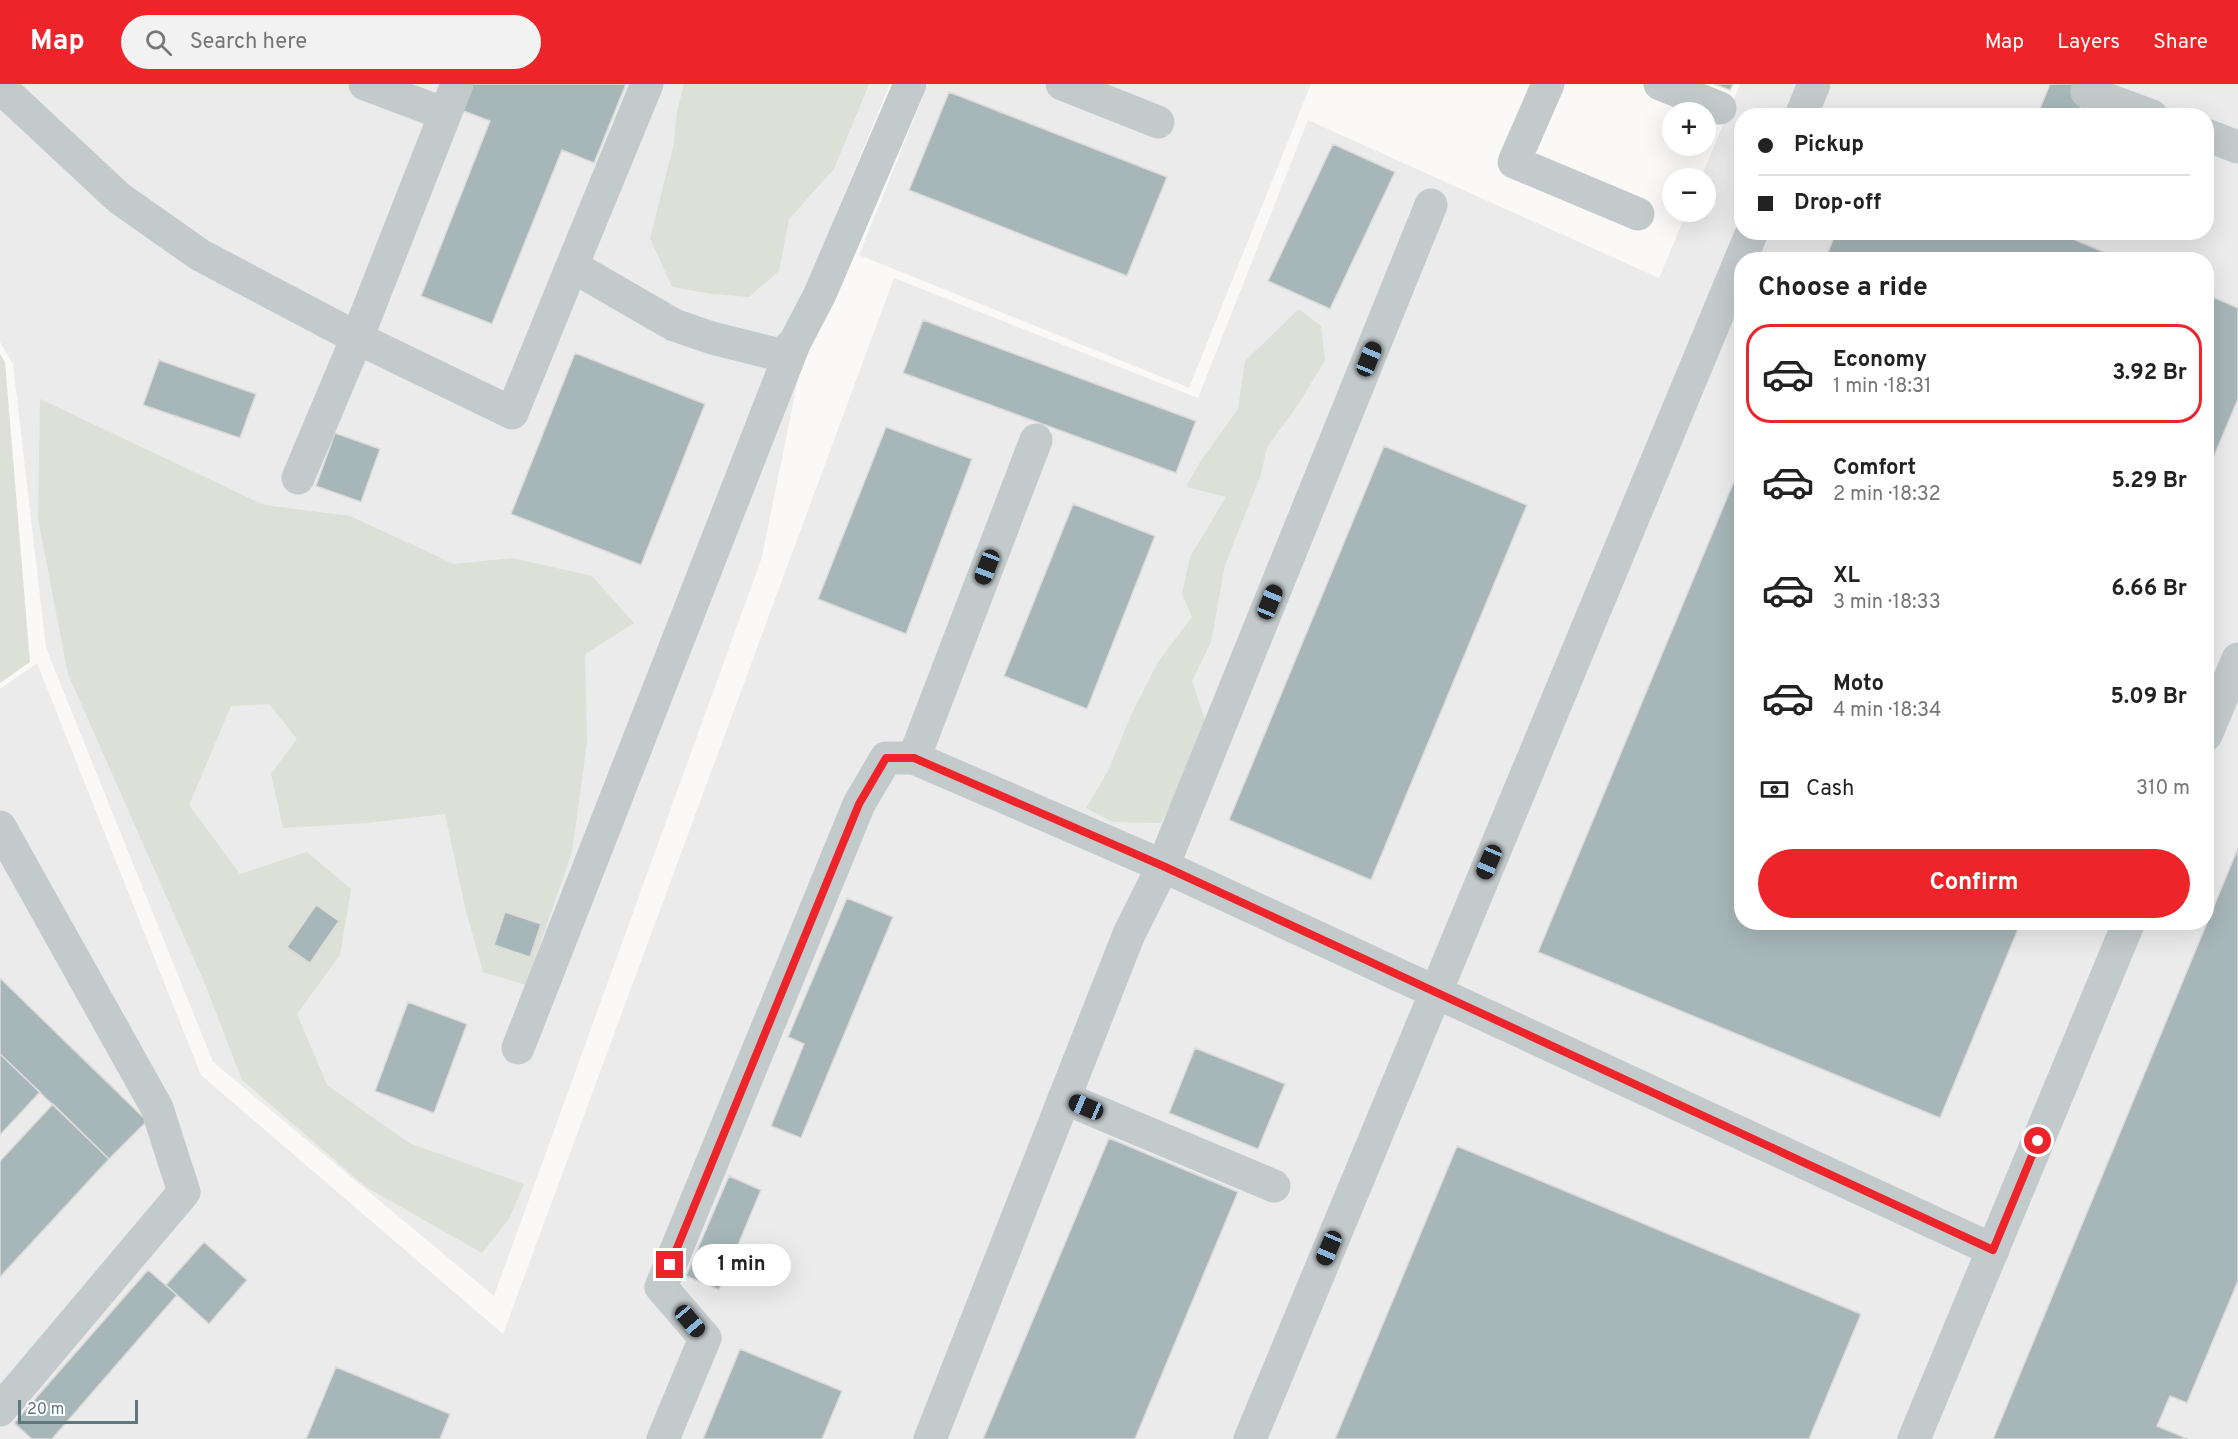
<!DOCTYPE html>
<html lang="en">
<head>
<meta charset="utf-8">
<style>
	:root { --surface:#fff; --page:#f2f2f2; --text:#222; --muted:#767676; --line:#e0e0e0; --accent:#ed252b }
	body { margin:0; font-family:Overpass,sans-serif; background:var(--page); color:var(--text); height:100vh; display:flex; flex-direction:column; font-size:22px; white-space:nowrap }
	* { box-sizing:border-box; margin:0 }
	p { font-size:20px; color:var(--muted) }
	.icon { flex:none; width:33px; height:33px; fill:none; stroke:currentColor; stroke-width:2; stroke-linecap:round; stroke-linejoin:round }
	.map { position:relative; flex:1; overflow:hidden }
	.side { position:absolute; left:1734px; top:168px; width:480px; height:678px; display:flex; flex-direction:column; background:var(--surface); border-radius:24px; box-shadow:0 6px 24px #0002 }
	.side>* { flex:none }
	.guide { position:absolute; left:1734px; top:24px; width:480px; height:132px; border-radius:24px; box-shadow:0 6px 24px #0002; display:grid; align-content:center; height:132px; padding:0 24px; background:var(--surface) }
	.tools { position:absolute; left:1662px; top:18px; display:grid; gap:12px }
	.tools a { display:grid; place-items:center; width:54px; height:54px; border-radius:50%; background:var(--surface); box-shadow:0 6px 24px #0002; font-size:30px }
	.scale { position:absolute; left:18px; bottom:15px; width:120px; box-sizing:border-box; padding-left:6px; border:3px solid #5e787e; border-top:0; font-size:16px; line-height:21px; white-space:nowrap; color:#5e787e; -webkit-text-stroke:4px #fff; paint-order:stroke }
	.end { position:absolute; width:27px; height:27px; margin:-14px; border:8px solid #ed252b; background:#fff; box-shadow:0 0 0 3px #fff }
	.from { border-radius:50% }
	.bubble { position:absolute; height:42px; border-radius:21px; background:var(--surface); box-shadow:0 6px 24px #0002; font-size:20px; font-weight:700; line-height:42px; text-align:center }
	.car { position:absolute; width:18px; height:36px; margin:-18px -9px; border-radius:8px; box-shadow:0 0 4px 2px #0007; background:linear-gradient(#222 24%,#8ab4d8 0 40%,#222 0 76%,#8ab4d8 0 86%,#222 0) }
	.guide b { display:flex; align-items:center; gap:21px; height:57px; font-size:22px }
	.guide b+b { border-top:2px solid var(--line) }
	.guide i { width:15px; height:15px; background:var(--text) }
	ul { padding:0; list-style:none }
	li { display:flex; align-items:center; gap:18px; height:99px; margin:0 12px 9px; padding:0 12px; border:3px solid transparent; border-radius:24px }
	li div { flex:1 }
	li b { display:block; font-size:22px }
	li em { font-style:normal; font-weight:700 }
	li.current { border-color:var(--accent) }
	li>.icon { width:54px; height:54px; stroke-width:1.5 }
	h2 { padding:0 24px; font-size:27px; line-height:72px }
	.pay { display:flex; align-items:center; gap:15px; height:66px; padding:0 24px; font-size:22px }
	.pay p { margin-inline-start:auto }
	.primary-button { display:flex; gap:12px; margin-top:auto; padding:12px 24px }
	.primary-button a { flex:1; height:69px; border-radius:36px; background:var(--accent); color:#fff; font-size:24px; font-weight:700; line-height:69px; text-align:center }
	header { display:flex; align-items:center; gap:36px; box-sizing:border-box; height:84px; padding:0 30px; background:var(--accent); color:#fff }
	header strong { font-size:28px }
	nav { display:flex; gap:33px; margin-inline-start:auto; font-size:21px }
	.search { width:420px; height:54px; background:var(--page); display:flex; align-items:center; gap:15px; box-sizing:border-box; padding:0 21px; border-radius:33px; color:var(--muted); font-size:22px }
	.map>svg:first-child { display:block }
</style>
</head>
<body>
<header>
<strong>Map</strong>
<div class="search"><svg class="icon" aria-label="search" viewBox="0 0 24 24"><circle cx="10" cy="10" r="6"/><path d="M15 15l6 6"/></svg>Search here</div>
<nav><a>Map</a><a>Layers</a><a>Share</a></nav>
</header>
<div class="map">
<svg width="2238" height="1355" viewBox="0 0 2238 1355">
	<rect width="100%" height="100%" fill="#faf9f7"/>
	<path fill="#ebebeb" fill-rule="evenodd" d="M0,0H890L827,152L762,473L494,1212L213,978L46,564L13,280L0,258Z
		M928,0H1311L1189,304L859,171Z
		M1740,0H2238V1355H0V605L37,579L201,991L503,1250L894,194L1198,314L1308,36L1659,194L1687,128H1706V94H1701ZM1742,32H2206V148H1742ZM1742,176H2206V838H1742Z"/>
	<path fill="#dce0d6" d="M684,0H869L834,85L789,135L779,187L749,213L712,210L672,203L650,154L674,59L677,27Z
		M1299,225L1321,242L1325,277L1297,322L1267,363L1261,390L1225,481L1211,558L1192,597L1207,642L1185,693L1161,739L1113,738L1086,724L1108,687L1132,629L1158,578L1192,533L1182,510L1190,473L1226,413L1186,403L1200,378L1238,325L1245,277Z
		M0,270L5,278L30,578L0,599Z
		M40,315L264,421L350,432L454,480L512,474L592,492L634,539L585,570L587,659L572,768L526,901L483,888L466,827L445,730L366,739L283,744L271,690L297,655L269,620L231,622L189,721L240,790L307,768L351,805L340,871L297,930L327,1001L409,1059L524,1100L509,1135L482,1169L366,1103L242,996L205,900L68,590L38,435Z"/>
	<path fill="#a7b6b8" stroke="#dcdbda" stroke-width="1.5" d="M467,0H626L594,79L562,66L492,240L421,212L490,37L458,25Z
		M1714,0H1733L1730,6Z
		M2050,0H2090L2077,32H2037Z
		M949,8L1167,93L1127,192L909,106Z
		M1333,60L1395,88L1330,225L1268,197Z
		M1836,148H2057L2122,176H1825Z
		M2206,210L2238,224V315L2206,391Z
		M923,236L1196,337L1176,389L903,289Z
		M575,269L705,320L641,481L511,430Z
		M159,276L256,310L240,354L143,321Z
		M886,343L972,375L906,550L818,515Z
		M335,349L380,365L361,418L316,402Z
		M1384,362L1527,421L1371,796L1229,736Z
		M1742,378V838H2021L1940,1034L1538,868Z
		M1073,420L1155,452L1087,625L1004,592Z
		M2238,764V1197L2187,1319L2170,1312L2157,1342L2188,1355H1993Z
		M847,814L893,833L801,1054L771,1042L804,960L788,953Z
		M316,821L339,837L310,879L287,863Z
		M505,828L541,840L530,873L494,861Z
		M0,894L147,1037L109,1075L0,970Z
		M408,918L467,940L434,1029L375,1007Z
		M1195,964L1285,1000L1258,1065L1169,1029Z
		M0,970L40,1008L0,1051Z
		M53,1020L109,1075L0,1193V1077Z
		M1109,1054L1238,1108L1135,1355H983Z
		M1457,1062L1861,1230L1809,1355H1335Z
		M729,1092L761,1106L719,1206L686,1192Z
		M204,1158L247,1196L209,1240L166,1201Z
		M148,1186L177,1211L52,1355H32L14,1339Z
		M740,1265L842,1307L822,1355H703Z
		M336,1283L450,1330L440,1355H306Z"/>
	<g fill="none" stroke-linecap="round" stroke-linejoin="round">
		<path stroke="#c3cacc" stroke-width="33" d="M365,0L445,30
			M647,0L572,182L674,241L712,254L780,271L794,260L820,210L910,0
			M1062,0L1158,38
			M1548,0L1514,78L1638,130
			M1660,0L1720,24
			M0,3L119,114L200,171L357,254L457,0
			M2087,8L2152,32
			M1801,32L1814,0
			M2206,51L2238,63
			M1036,356L914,674L1163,782L1431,121
			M298,394L357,254L512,329L572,182
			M2206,651L2238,575
			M0,743L157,1024L184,1108L0,1326
			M518,964L794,260
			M1064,1014L1274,1102
			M663,1355L705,1254L661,1203L859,720L886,674H914
			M930,1355L1129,850L1163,782L1993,1166
			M1250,1355L1752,148
			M1914,1355L2129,838"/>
	</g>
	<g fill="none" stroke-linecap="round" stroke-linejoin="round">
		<path stroke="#ed252b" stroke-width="8" d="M670,1181L859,720L886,674H914L1163,782L1993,1166L2038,1057"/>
	</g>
</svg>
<div class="tools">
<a>+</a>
<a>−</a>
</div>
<div class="scale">20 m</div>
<i class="end from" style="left:2038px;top:1057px"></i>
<i class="end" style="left:670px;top:1181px"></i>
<div class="bubble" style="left:692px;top:1160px;width:99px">1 min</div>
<i class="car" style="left:1369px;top:275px;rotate:22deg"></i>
<i class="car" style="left:987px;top:483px;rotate:201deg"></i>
<i class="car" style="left:1270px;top:518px;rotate:22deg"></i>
<i class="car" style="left:1489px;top:778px;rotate:203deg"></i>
<i class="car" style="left:1086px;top:1023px;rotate:293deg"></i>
<i class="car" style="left:1329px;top:1164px;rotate:203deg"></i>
<i class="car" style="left:690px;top:1237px;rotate:140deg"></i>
<div class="guide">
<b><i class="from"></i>Pickup</b>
<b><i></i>Drop-off</b>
</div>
<section class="side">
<h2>Choose a ride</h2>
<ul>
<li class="current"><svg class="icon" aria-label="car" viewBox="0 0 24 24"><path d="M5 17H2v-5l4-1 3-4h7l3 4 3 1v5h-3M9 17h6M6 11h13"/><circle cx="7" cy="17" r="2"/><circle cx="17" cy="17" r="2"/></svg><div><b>Economy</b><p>1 min · 18:31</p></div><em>3.92 Br</em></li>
<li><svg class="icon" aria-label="car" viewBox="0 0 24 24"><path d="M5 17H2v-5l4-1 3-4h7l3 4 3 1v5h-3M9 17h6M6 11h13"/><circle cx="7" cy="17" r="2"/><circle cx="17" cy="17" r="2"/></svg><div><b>Comfort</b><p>2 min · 18:32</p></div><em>5.29 Br</em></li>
<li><svg class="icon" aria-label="car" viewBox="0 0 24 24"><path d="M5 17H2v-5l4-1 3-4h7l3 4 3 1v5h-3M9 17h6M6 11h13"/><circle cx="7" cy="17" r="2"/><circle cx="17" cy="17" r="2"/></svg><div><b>XL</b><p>3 min · 18:33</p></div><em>6.66 Br</em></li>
<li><svg class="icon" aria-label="car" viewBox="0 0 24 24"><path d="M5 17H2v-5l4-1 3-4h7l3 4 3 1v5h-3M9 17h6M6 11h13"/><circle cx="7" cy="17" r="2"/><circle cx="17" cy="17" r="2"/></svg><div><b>Moto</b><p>4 min · 18:34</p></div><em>5.09 Br</em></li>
</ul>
<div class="pay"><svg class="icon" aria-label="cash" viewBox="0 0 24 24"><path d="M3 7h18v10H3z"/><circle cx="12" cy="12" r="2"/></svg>Cash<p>310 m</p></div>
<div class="primary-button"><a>Confirm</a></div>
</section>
</div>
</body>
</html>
